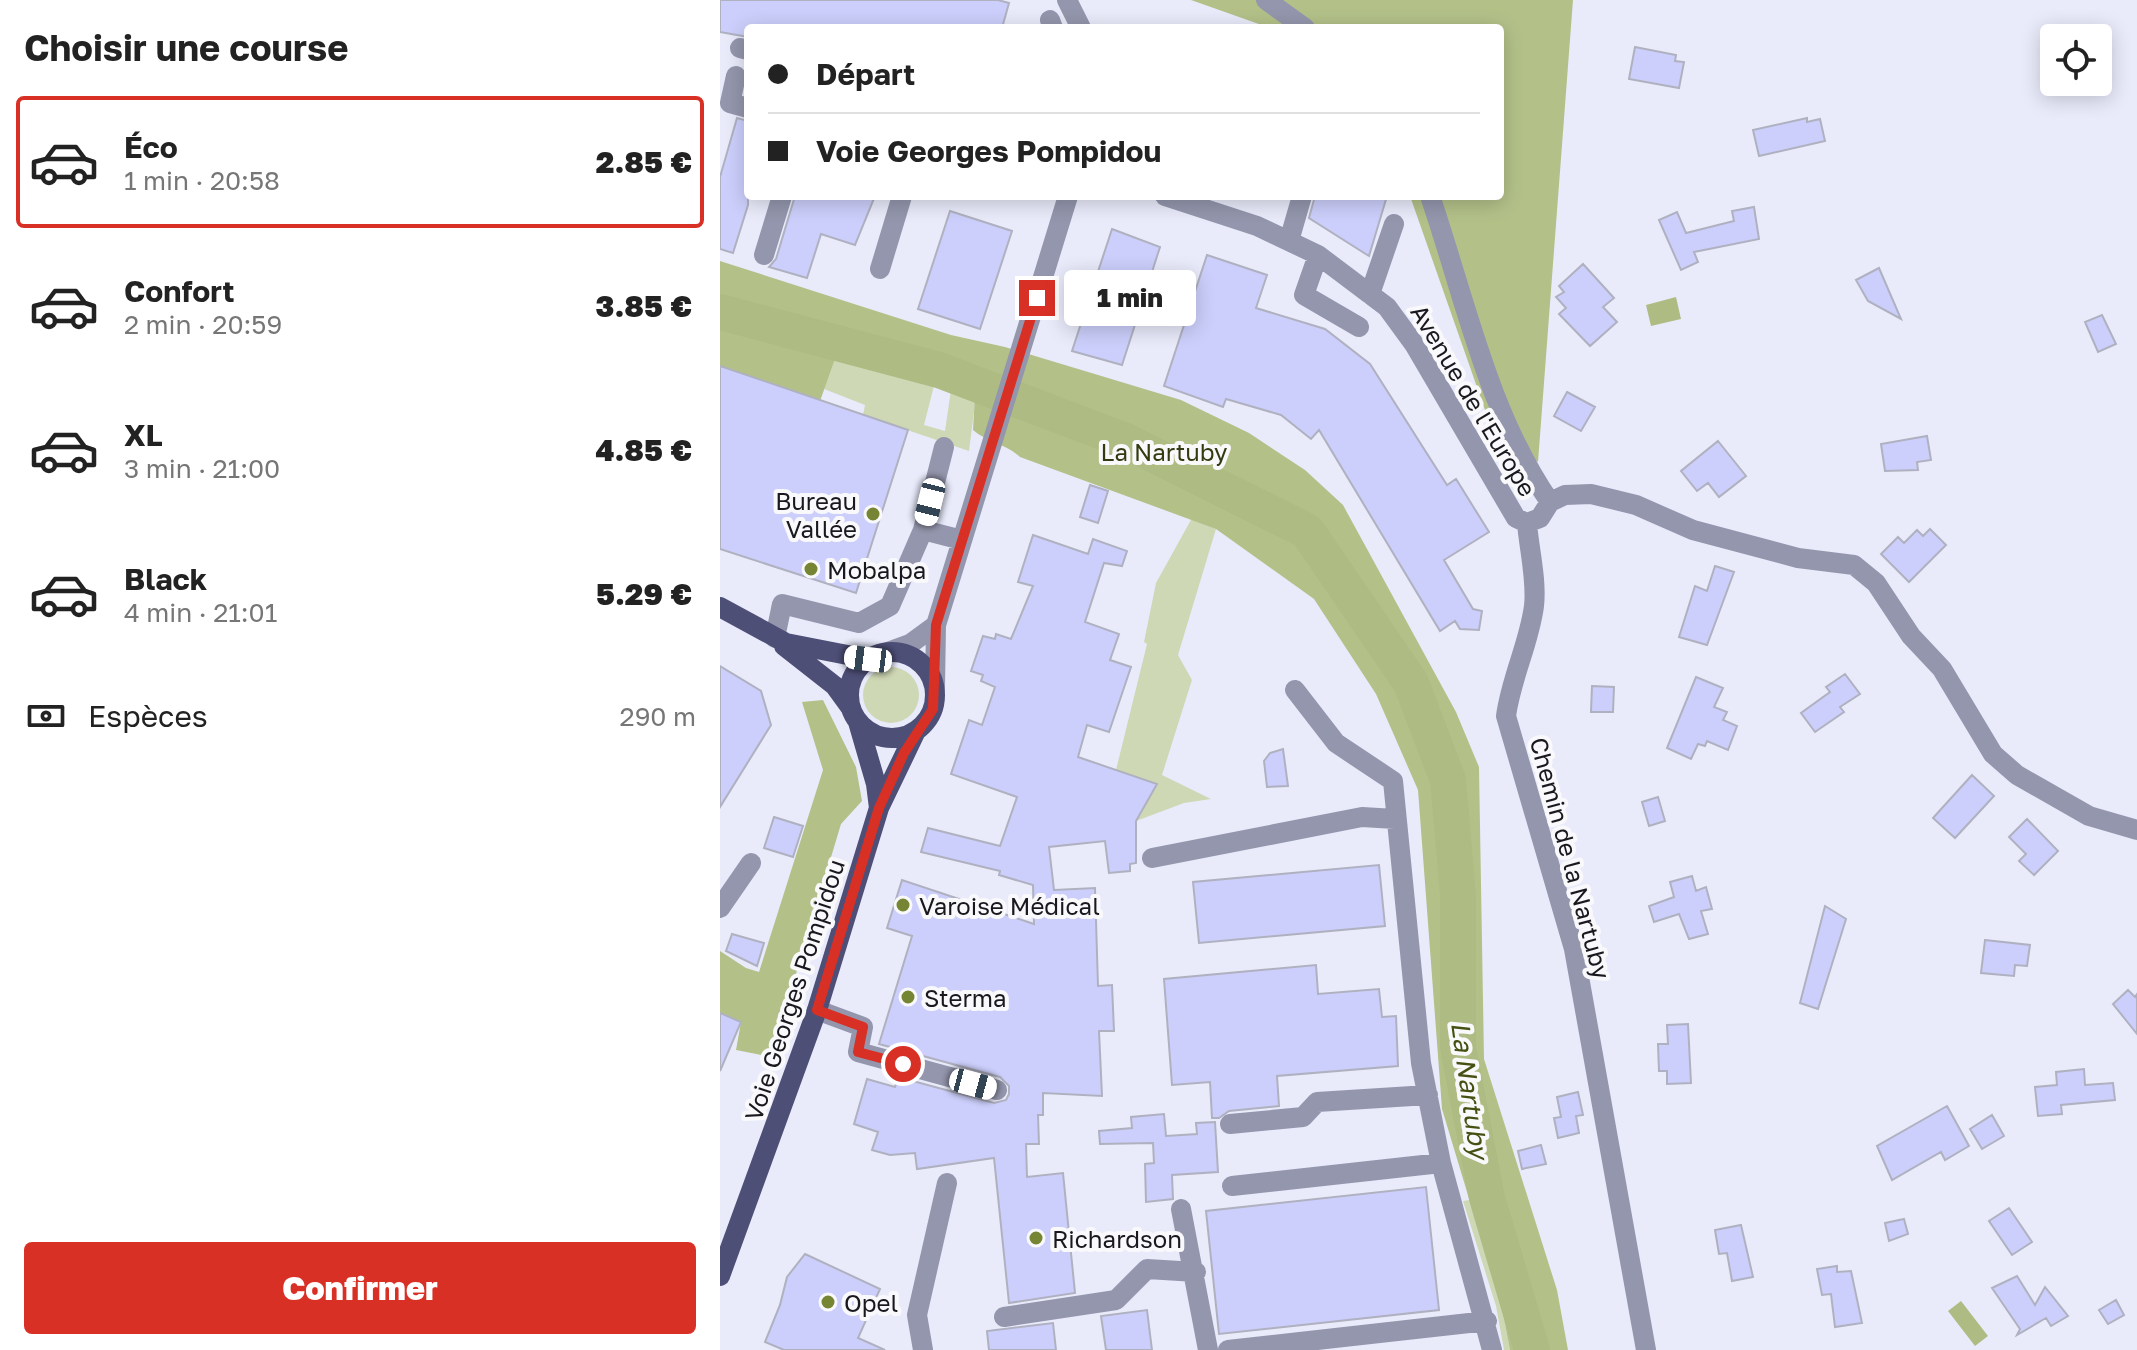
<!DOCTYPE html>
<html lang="fr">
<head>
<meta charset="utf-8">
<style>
	:root { --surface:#fff; --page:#f2f2f2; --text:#222; --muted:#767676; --line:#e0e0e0; --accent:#d93025 }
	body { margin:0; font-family:"Golos Text",sans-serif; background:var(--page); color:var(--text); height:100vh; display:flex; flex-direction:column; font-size:30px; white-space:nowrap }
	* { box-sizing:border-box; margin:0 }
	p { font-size:26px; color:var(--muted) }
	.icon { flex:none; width:44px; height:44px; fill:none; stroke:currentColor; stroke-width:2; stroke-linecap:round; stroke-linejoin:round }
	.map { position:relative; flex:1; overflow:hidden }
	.panel { display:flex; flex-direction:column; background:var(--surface); width:720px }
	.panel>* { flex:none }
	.guide { position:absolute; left:24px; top:24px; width:760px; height:176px; border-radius:8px; box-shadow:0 4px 20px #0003; display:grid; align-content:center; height:176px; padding:0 24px; background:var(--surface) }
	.buttons { position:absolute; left:1320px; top:24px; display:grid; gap:16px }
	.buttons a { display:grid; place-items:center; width:72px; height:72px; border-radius:8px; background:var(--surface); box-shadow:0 4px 20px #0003; font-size:40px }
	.end { position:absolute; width:36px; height:36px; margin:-18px; border:10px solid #d93025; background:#fff; box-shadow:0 0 0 4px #fff }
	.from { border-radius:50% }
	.bubble { position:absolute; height:56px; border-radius:8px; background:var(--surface); box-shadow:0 4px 20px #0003; font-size:26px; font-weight:800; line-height:56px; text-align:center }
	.car { position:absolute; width:24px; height:48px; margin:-24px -12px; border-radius:10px; box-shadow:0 0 6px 2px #0007; background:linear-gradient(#fff 24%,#345 0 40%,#fff 0 76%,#345 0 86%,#fff 0) }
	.guide b { display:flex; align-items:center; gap:28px; height:76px; font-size:30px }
	.guide b+b { border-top:2px solid var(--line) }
	.guide i { width:20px; height:20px; background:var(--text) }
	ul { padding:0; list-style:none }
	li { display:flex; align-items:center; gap:24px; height:132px; margin:0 16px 12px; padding:0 8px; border:4px solid transparent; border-radius:8px }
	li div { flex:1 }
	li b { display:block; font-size:30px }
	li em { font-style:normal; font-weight:800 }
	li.current { border-color:var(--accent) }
	li>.icon { width:72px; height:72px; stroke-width:1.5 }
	h2 { padding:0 24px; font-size:36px; line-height:96px }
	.pay { display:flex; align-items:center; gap:20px; height:88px; padding:0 24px; font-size:30px }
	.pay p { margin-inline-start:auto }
	.primary-button { display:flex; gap:16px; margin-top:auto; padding:16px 24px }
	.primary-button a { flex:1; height:92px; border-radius:8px; background:var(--accent); color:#fff; font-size:32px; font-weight:800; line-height:92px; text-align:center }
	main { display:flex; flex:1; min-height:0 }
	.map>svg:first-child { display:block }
</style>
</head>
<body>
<main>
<section class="panel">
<h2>Choisir une course</h2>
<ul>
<li class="current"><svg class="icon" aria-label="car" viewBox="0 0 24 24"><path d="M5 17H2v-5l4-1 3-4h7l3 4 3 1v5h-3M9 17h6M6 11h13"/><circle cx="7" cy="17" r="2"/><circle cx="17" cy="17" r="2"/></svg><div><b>Éco</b><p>1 min · 20:58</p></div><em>2.85 €</em></li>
<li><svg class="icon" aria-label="car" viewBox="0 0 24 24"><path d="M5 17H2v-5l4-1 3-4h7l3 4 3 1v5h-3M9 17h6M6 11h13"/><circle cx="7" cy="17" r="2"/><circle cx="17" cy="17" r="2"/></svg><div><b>Confort</b><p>2 min · 20:59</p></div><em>3.85 €</em></li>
<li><svg class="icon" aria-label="car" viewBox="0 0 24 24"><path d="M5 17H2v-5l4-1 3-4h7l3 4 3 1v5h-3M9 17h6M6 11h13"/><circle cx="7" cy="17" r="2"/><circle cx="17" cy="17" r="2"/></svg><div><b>XL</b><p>3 min · 21:00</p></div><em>4.85 €</em></li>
<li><svg class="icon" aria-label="car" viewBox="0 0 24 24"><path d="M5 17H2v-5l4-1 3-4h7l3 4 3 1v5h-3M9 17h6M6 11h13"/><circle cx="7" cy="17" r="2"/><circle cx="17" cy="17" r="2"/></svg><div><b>Black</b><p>4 min · 21:01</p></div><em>5.29 €</em></li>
</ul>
<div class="pay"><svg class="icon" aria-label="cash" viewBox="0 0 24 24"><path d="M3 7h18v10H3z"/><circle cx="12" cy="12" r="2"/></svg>Espèces<p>290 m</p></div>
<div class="primary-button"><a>Confirmer</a></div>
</section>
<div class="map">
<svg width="1417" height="1350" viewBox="0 0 1417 1350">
	<rect width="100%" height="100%" fill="#e9ebfb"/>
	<path fill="#cfd8b5" d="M119,348L216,378L204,425L225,431L232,383L256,396L249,451L143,415L145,405L104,389Z
		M472,518L496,529L458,655L472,680L442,775L491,799L464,803L416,821L437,784L396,770L427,644L424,642L436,583Z
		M143 695a28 28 0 1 1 56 0a28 28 0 1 1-56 0Z
		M749,1200L783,1311L790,1350H784L776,1306L743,1201Z"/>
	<path fill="#b3c189" d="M471,0H853L818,462L771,427L690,196H780V28H550Z
		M0,261L231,335L285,347L461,400L529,433L585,470L623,505L736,712L759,767L764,1059L837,1290L848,1350H790L782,1308L722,1109L698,790L656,694L594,599L496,529L300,457C286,444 267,442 253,430L255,396L232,383L119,348L100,401L0,366Z
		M103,700L136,767L142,801L121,824L51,1057L16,1050L21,1022L0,1013V951L26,968L39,972L103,770L82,702Z"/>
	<path fill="#aebc84" d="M956,297L961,319L931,326L926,305Z
		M1241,1301L1268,1336L1255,1346L1228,1311Z"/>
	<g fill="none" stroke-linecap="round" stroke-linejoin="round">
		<path stroke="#aebc84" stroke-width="36" d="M0,312L219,370L406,441L587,531L691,683L728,780L738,895V1048L767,1198L812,1350"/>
	</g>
	<path fill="#cccffb" stroke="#b0b1c0" stroke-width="2" d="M0,0H278L289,3L282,28H28V37L0,32Z
		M915,47L956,55L955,61L964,62L959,88L909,79Z
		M17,118L28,121V205L13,253L0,249V177Z
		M1087,118V122L1100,119L1105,141L1039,156L1033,130Z
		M75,196H155L135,245L101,234L87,278L49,267L56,259Z
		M595,196H667L649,256L589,218Z
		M1034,207L1039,239L974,252L978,262L961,270L939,220L957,212L966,233L1014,221L1012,211Z
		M230,211L292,231L260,329L198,309Z
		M392,229L440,247L402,365L352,351Z
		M487,255L547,275L536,308L605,329L650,364L727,485L736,479L769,532L724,560L753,609L762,611L759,630L740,629L735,621L720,631L599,430L591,439L561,415L506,399L503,407L444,386Z
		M863,264L894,298L883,307L897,322L870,346L839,314L846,308L836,297L844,292L839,286Z
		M1159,268L1181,319L1148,301L1136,280Z
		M1382,315L1396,344L1378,352L1365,322Z
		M0,366L188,430L136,593L0,549Z
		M847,392L875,407L861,431L834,416Z
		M1207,436L1211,460L1197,462L1198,470L1165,471L1161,444Z
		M998,441L1026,476L999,497L988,483L977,491L961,471Z
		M370,485L388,491L378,523L360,517Z
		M1210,529L1226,545L1189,582L1161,554L1178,537L1184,543L1197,530L1203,536Z
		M313,535L368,554L373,539L407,551L402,566L384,563L365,622L399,634L390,660L411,667L389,732L367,725L358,757L437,784L416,821V863L410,864V871L389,873L385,841L329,847L334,890L375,888L378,986L392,985L394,1031H379L382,1096L323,1093V1115H318L319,1144H306L307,1177L343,1173L355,1293L289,1303L274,1158L197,1169L195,1153L170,1155L152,1150L158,1132L134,1124L147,1079L175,1087L178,1077L274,1103L286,1100L289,1094V1086L280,1077L159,1044L192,936L167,928L182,880L314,924L313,885L279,875L280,871L201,852L208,828L280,846L297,797L231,774L249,720L262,725L275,687L261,681L263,675L251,671L263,636L275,639L276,634L291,639L313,586L298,582Z
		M995,566L1014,572L987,645L959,637L975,586L987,591Z
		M0,666L41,691L51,725L0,807Z
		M1125,674L1140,694L1120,707L1124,712L1095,732L1081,713L1110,692L1106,687Z
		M976,677L1003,688L994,707L1007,712L1003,720L1017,726L1008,750L987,741L985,746L978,744L971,759L947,748Z
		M872,686L894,687L893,712H871Z
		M563,749L568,786L547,787L544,761L550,753Z
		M1252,775L1274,796L1235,838L1213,818Z
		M938,797L945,821L929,826L922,802Z
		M54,817L83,826L73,857L44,848Z
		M1307,819L1338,851L1314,875L1299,861L1306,854L1289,837Z
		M659,865L665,926L479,943L473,882Z
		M972,876L976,891L986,887L992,909L981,911L988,934L969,939L959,914L934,922L929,906L954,897L950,882Z
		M1105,906L1126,919L1098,1009L1080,1003Z
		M12,934L44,943L37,966L6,951Z
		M1265,940L1310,945L1307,966L1295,965L1294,976L1261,973Z
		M596,965L598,994L659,989L662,1017L676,1016L678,1066L557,1076L559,1106L509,1111L499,1118H492L490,1082L452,1085L444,979Z
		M1408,990L1415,997L1417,994V1034L1393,1004Z
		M0,1013L21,1022L0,1071Z
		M968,1024L971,1083L947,1084V1071H939L938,1044H948L947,1025Z
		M1364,1069L1365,1085L1393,1083L1395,1100L1341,1105L1342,1114L1318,1116L1315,1087L1337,1085L1336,1072Z
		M858,1092L863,1115L856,1116L859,1133L838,1138L834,1118L841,1117L837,1097Z
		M1227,1106L1249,1146L1225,1160L1221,1152L1172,1180L1157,1146Z
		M444,1114L446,1136L477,1134L476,1123L495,1122L498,1172L452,1175L453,1199L426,1202L425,1164L434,1163L433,1143L380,1144L379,1131L412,1128L411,1117Z
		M1272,1115L1284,1136L1262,1149L1250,1129Z
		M821,1145L826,1164L802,1169L798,1151Z
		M706,1187L719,1310L499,1334L486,1211Z
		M1289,1208L1312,1242L1292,1255L1269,1221Z
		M1184,1219L1188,1234L1169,1241L1165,1223Z
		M1021,1225L1033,1277L1012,1281L1007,1253L999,1254L995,1230Z
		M85,1254L160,1289L138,1338L165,1350H64L45,1342L60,1305L67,1277Z
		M1117,1266V1272L1131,1271L1142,1323L1115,1327L1111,1294L1102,1295L1097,1269Z
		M1297,1276L1315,1305L1325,1287L1348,1316L1331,1326L1326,1318L1297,1335L1300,1329L1272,1288Z
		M1396,1300L1404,1315L1388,1324L1379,1310Z
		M427,1310L432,1350H386L381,1316Z
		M333,1323L336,1350H269L267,1331Z"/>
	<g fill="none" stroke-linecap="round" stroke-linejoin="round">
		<path stroke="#9496ad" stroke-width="20" d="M347,0L361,28
			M546,0L585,28
			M330,20L333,28
			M20,48L28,50
			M16,76L10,103L28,108
			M445,196L537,226L598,255L667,307L694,344L796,518L807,523
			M710,196C745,298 768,413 830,502
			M569,241L582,196
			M44,255L62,196
			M598,255L584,295L639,327
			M160,269L182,196
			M650,294L674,224
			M224,447L203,530L242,540
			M807,523C809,549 817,580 814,606C809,644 791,678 786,716L854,949L926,1350
			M807,523L820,518L830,502L845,495L871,494L916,505L973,530L1078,558L1134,565L1156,583L1191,636L1222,669L1273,754L1297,775L1369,816L1417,830
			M55,638L62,604L139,623L170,606L203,530
			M168,652L190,644L216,625
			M215,687L216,625L348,196
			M575,690L616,743L673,781L701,1063L721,1163L772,1350
			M432,858L642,817L675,819
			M0,908L31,863
			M97,1010L143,1027L138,1052L277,1090
			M510,1124L583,1117L597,1102L708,1095
			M512,1186L721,1163
			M461,1209L488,1350
			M284,1317L396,1300L427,1269L476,1272
			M203,1350L197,1315L227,1183
			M508,1350L767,1321"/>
		<path stroke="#4e4f77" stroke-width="20" d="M0,607L66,643L148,659
			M64,646L115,686L131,708
			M129 695a43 43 0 1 1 86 0a43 43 0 1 1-86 0Z
			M138,722L156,784L159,808
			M0,1276L97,1010L159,808L196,731"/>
	</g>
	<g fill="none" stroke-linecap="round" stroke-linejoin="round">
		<path stroke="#d93025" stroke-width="10" d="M183,1064L138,1052L143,1027L97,1010L159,808L184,753L213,709L216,625L317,298"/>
	</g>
	<g fill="#758534" stroke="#f9f9fc" stroke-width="3">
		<circle cx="153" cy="514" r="8"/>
		<circle cx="91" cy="569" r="8"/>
		<circle cx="183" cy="905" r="8"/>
		<circle cx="188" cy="997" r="8"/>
		<circle cx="316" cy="1238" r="8"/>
		<circle cx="108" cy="1302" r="8"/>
	</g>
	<g text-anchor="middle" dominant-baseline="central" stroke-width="8" stroke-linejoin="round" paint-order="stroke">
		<g font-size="24" fill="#18181e" stroke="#f9f9fc">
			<text transform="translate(754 400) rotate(59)">Avenue de l'Europe</text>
			<text transform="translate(851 858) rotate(75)">Chemin de la Nartuby</text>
			<text transform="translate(74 990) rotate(-72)">Voie Georges Pompidou</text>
		</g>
		<g font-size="24" fill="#333c11" stroke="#f9f9fc">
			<text x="444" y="451">La Nartuby</text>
		</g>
		<g font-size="24" fill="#18181e" stroke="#f9f9fc" text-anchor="start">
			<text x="137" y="500" text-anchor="end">Bureau<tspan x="137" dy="28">Vallée</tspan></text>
			<text x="107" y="569">Mobalpa</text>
			<text x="199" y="905">Varoise Médical</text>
			<text x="204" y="997">Sterma</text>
			<text x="332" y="1238">Richardson</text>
			<text x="124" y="1302">Opel</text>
		</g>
		<g font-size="26" font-style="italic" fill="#455112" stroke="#f9f9fc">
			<text transform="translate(750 1090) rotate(82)">La Nartuby</text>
		</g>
	</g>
</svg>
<div class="buttons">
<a><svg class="icon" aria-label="locate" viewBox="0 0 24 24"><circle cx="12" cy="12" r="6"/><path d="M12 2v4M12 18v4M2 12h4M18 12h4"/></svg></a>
</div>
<i class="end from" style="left:183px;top:1064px"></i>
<i class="end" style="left:317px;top:298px"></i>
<div class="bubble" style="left:344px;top:270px;width:132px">1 min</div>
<i class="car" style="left:210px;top:502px;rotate:194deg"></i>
<i class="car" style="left:148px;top:659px;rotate:277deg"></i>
<i class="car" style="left:253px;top:1084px;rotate:105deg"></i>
<div class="guide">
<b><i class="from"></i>Départ</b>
<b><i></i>Voie Georges Pompidou</b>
</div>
</div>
</main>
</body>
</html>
